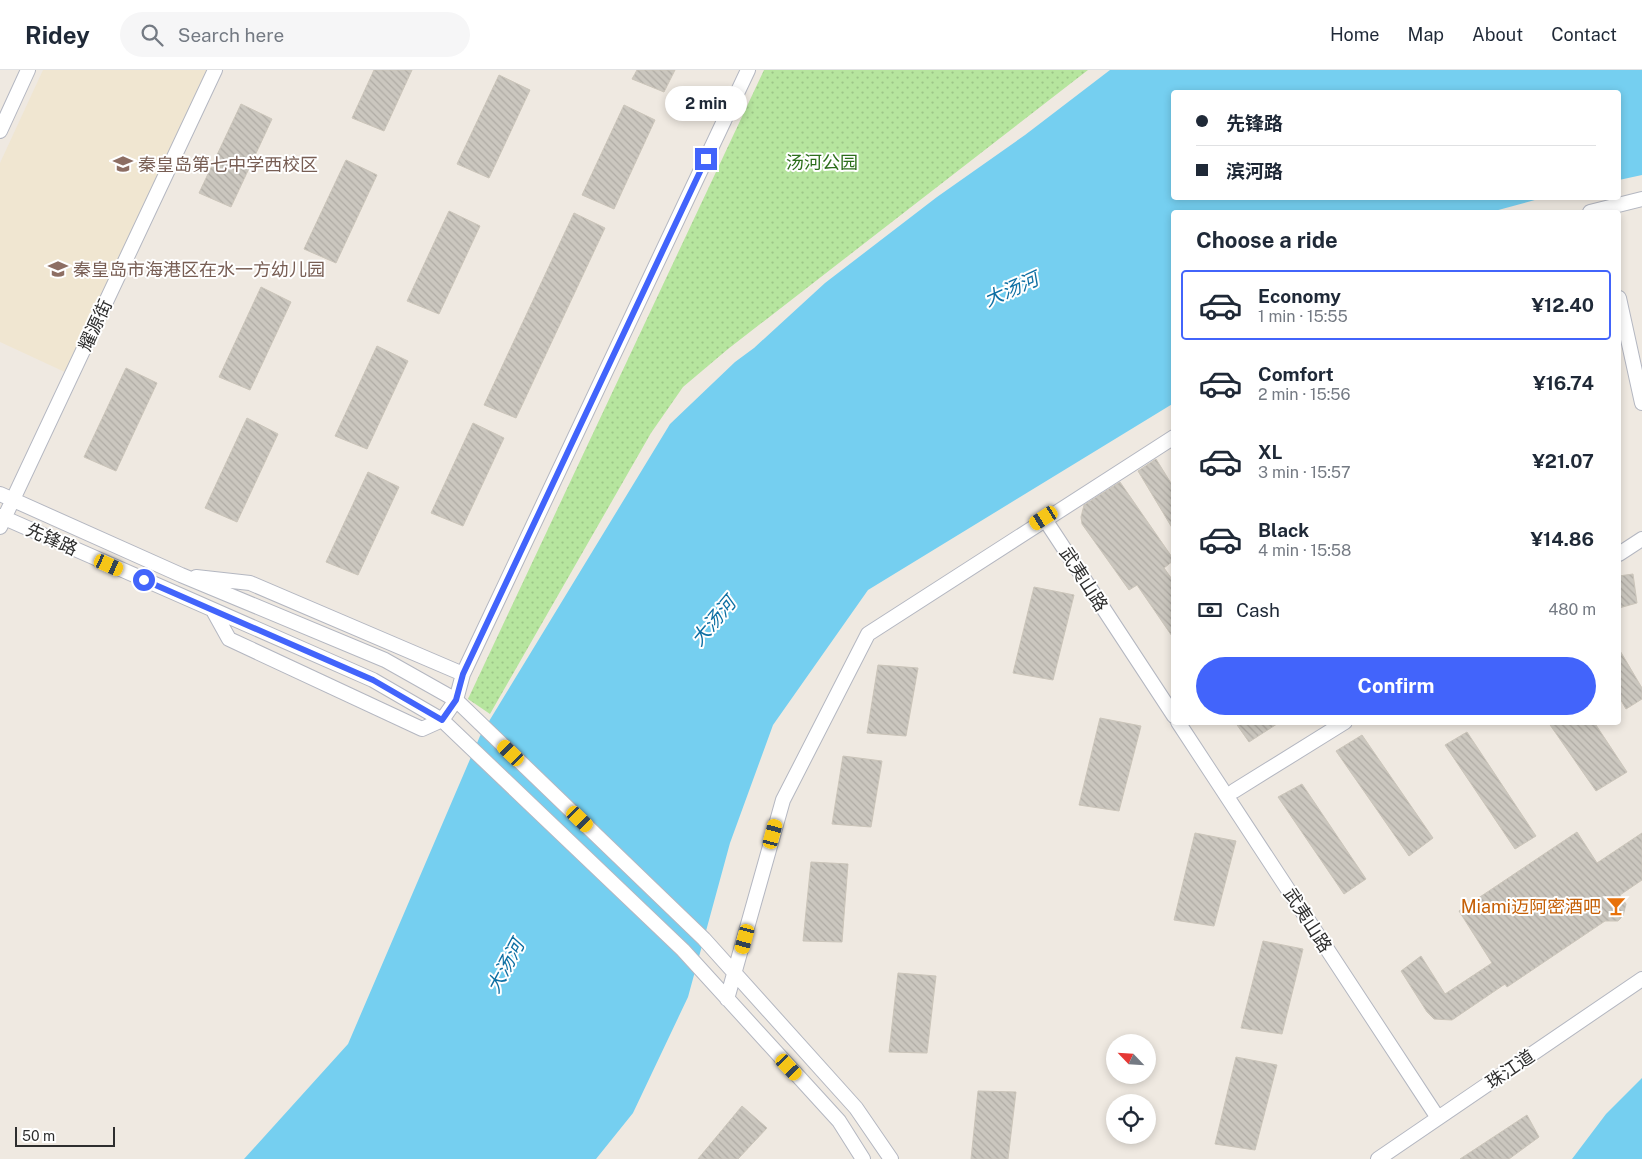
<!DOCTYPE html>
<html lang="en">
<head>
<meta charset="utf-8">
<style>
	:root { --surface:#fff; --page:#f6f6f7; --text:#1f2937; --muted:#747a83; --line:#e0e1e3; --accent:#4264fb }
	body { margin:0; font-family:"Public Sans","Noto Sans SC",sans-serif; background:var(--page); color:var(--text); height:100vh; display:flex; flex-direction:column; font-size:19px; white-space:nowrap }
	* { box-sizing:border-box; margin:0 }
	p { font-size:16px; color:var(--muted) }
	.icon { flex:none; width:28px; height:28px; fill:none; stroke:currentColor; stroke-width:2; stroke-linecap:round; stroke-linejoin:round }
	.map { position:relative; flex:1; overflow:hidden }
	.details { position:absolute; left:1171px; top:140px; width:450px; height:515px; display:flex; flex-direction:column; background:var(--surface); border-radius:5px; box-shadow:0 2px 8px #0003 }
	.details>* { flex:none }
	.banner { position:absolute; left:1171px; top:20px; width:450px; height:110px; border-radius:5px; box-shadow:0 2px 8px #0003; display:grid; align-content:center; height:110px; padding:0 25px; background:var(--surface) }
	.needle { width:32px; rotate:295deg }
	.controls { position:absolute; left:1106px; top:964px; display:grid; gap:10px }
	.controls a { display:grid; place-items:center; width:50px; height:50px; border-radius:50%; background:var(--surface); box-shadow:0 2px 8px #0003; font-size:25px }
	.scale { position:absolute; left:15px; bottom:12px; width:100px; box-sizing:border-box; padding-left:5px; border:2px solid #2e2e2e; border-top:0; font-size:14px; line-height:18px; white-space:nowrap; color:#2e2e2e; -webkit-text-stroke:4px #fff; paint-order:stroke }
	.end { position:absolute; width:22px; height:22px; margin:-11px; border:6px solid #4264fb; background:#fff; box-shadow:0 0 0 2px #fff }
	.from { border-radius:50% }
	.bubble { position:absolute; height:35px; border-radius:18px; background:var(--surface); box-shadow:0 2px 8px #0003; font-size:16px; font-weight:700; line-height:35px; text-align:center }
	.car { position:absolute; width:15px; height:30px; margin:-15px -8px; border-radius:6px; box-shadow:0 0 4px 1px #0007; background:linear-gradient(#f5c518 24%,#345 0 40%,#f5c518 0 76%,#345 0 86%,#f5c518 0) }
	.banner b { display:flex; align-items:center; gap:18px; height:48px; font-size:19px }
	.banner b+b { border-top:1px solid var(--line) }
	.banner i { width:12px; height:12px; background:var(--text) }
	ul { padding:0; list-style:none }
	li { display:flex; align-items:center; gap:15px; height:70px; margin:0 10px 8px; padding:0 15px; border:2px solid transparent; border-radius:5px }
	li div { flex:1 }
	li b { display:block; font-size:19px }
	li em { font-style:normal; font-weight:700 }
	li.selected { border-color:var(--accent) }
	li>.icon { width:45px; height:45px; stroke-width:1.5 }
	h2 { padding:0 25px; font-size:22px; line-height:60px }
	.pay { display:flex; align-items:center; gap:12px; height:55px; padding:0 25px; font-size:19px }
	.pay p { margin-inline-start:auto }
	.primary-button { display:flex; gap:10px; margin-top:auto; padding:10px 25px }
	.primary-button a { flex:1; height:58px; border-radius:30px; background:var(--accent); color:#fff; font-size:20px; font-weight:700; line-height:58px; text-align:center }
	header { display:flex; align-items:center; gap:30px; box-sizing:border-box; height:70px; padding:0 25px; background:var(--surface); border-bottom:1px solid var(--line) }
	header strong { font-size:24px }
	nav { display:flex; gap:28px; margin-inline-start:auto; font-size:18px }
	.search { width:350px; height:45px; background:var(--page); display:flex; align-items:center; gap:12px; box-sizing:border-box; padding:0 18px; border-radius:28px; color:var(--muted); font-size:19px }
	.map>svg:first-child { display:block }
</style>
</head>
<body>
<header>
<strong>Ridey</strong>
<div class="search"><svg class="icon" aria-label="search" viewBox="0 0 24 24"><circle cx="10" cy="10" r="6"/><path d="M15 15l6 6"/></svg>Search here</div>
<nav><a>Home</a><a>Map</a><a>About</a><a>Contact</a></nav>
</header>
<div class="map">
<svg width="1642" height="1089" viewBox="0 0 1642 1089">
	<defs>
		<pattern id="grass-dots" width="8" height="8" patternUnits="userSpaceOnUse" patternTransform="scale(1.25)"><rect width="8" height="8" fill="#b6e59e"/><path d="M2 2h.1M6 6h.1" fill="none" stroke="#9dc588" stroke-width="1.8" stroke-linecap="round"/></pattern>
		<pattern id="building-back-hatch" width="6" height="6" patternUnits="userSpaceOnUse" patternTransform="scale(1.25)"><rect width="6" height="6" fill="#cbc7bf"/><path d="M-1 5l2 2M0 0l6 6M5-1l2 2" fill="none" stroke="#afaba4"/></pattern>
	</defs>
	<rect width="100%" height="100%" fill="#efe9e1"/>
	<path fill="#f0e6d1" d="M43,0H209L67,303L0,272V93Z"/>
	<path fill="url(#grass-dots)" d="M764,0H1088L728,279L683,317L651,363L490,644L468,629Z"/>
	<path fill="#75cff0" d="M1110,0H1642V105L1619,110V22H1174V128H1542L1491,142H1174V333L868,520L773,655L730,773L688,927L633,1043L596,1089H244L348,974L480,666L670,354L735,292L754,278L825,213L937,127L1025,65Z
		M1642,1008V1089H1572L1606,1044Z"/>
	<path fill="url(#building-back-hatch)" stroke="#cbc5ba" d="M374,0H412L384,61L352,48Z
		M637,0H675L664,22L632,9Z
		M499,5L530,20L489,108L457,94Z
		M241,34L272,49L231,137L199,123Z
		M624,35L655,50L614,139L582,125Z
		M346,90L377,105L336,193L304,179Z
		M449,141L480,156L439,244L407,231Z
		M574,143L605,158L516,348L484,335Z
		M261,217L291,232L250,320L219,307Z
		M377,276L408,291L367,379L335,366Z
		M126,298L157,313L116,401L84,387Z
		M247,348L278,364L237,452L205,438Z
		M473,353L504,368L463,456L431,443Z
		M1156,389L1174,418V461L1138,401Z
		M368,402L399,417L358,505L326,492Z
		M1120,412L1174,490L1164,498L1174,512V569L1137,515L1129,520L1082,454L1081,447L1084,435Z
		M1633,504L1637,533L1619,538V506Z
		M1034,517L1074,525L1053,610L1013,603Z
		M1619,579L1642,618V629L1626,639L1619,627Z
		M878,595L918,598L906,666L867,663Z
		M1100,648L1141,656L1119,741L1079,735Z
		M1235,652H1280L1249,672Z
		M1548,652H1594L1627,702L1596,721Z
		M1467,662L1536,766L1515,779L1445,675Z
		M1362,665L1433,768L1409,786L1336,681Z
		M843,686L882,691L871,757L832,754Z
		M1302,714L1366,809L1344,824L1278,727Z
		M1577,762L1597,793L1642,763V810L1620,825L1626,834L1623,846L1618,851H1605L1507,917L1505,914L1452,950L1434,949L1427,942L1401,901L1421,886L1445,924L1492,893L1459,841Z
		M1195,763L1236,771L1214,856L1174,850Z
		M811,792L848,794L842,872L803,871Z
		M1263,871L1303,879L1282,964L1241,958Z
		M898,903L936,906L927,983L889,982Z
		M1236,987L1277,995L1255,1080L1215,1074Z
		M978,1021L1016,1022L1008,1089H971Z
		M742,1036L767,1058L738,1089H698Z
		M1527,1045L1539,1067L1509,1089H1460Z"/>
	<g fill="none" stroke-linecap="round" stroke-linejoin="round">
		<defs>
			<path id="minor" d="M0,61L28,0
				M1590,142L1642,129
				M1619,228L1642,333
				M0,424L181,505L385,590L456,630L704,869L856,1038L891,1089
				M0,446L373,610L442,650L683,880L839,1051L863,1089
				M1044,448L1174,646
				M0,457L215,0
				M1619,484L1642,469
				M196,507L250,513L463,604
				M214,542L229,569L422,659L442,650
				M442,650L456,630L463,604L748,0
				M1178,652L1438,1048
				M1234,721L1345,652
				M727,929L783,730L868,564L1174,367
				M1378,1089L1642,909"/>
		</defs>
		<use href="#minor" stroke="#b4b7c1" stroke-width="16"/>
		<use href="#minor" stroke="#fff" stroke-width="14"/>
	</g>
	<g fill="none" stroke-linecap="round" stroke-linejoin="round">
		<path stroke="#4264fb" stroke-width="6" d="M144,510L373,610L442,650L456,630L463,604L706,89"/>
	</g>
	<defs>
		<symbol id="school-bare" viewBox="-9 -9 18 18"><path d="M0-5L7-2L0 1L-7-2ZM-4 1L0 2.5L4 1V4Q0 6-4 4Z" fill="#8d6e63" stroke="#fff" stroke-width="2.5" paint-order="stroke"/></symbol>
		<symbol id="bar-bare" viewBox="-9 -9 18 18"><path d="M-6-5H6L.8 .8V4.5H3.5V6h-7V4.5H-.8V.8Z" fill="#e8710a" stroke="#fff" stroke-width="2.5" paint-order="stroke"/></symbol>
	</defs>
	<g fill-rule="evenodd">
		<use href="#school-bare" x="109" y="80" width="28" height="28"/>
		<use href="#school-bare" x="44" y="185" width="28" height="28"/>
		<use href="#bar-bare" x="1602" y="822" width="28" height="28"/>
	</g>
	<g text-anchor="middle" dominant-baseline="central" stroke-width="4" stroke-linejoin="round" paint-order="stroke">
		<g font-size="18" fill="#2c6e1b" stroke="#fff">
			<text x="822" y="92">汤河公园</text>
		</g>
		<g font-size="18" fill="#785e54" stroke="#fff" text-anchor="start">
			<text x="138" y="94">秦皇岛第七中学西校区</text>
			<text x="73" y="199">秦皇岛市海港区在水一方幼儿园</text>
		</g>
		<g font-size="18" fill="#2e2e2e" stroke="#fff">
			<text transform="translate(95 255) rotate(-65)">耀源街</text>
			<text transform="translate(52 469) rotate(24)">先锋路</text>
			<text transform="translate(1084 509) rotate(57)">武夷山路</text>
			<text transform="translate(1308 850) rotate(57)">武夷山路</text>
			<text transform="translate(1510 999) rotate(-34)">珠江道</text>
		</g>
		<g font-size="18" fill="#c56008" stroke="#fff" text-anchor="end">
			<text x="1601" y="836">Miami迈阿密酒吧</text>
		</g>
		<g font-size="19" font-style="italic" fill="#0d6fa3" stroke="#fff">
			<text transform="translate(1011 219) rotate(-24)">大汤河</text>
			<text transform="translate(713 551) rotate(-50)">大汤河</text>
			<text transform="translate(505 896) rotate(-62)">大汤河</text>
		</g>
	</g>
</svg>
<div class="controls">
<a><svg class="needle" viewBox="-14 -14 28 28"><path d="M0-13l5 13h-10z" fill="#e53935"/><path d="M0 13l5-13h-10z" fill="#747a83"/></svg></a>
<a><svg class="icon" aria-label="locate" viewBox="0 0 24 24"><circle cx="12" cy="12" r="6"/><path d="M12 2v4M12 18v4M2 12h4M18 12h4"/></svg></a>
</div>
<div class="scale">50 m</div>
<i class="end from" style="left:144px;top:510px"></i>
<i class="end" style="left:706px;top:89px"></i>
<div class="bubble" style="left:665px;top:16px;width:82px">2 min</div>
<i class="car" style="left:1044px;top:448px;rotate:237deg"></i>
<i class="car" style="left:109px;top:495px;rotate:114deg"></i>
<i class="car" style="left:511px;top:683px;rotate:314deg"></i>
<i class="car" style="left:580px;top:749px;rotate:134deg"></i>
<i class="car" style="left:773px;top:764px;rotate:15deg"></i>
<i class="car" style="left:745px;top:869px;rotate:195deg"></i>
<i class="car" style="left:789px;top:997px;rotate:137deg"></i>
<div class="banner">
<b><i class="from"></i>先锋路</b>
<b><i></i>滨河路</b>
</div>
<section class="details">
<h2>Choose a ride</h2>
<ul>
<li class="selected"><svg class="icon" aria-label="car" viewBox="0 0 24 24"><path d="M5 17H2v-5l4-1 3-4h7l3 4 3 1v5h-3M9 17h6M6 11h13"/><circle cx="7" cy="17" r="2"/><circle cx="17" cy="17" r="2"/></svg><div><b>Economy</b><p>1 min · 15:55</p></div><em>¥12.40</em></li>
<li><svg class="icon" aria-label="car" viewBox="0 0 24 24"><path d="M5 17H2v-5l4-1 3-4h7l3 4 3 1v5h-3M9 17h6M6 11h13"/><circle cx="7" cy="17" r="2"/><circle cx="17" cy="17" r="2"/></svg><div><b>Comfort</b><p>2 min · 15:56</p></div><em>¥16.74</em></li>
<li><svg class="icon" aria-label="car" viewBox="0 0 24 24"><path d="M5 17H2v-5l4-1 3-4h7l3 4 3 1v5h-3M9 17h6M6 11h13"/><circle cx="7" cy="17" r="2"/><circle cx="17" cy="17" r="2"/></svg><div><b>XL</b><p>3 min · 15:57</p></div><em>¥21.07</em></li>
<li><svg class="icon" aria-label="car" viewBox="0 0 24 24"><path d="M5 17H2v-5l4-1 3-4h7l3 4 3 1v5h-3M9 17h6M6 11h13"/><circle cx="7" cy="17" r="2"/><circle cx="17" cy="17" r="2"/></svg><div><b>Black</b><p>4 min · 15:58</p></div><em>¥14.86</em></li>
</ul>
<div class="pay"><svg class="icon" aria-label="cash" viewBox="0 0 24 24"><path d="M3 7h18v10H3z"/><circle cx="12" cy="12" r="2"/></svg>Cash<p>480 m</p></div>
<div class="primary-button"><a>Confirm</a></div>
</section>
</div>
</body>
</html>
